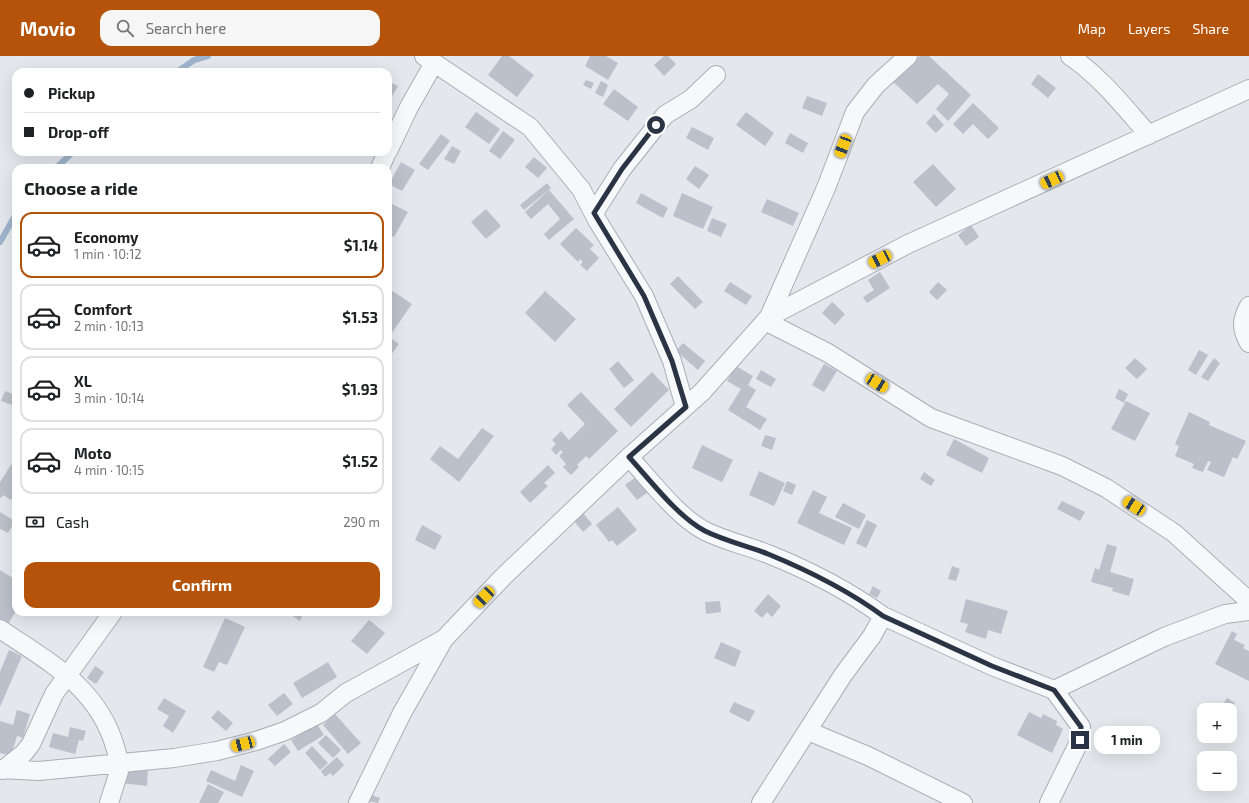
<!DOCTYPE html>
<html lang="en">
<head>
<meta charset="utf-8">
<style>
	:root { --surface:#fff; --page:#f6f6f6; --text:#202124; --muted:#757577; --line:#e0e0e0; --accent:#b45309 }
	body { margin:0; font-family:"Exo 2",sans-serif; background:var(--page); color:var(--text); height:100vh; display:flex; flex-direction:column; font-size:15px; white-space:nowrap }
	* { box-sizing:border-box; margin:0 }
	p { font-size:13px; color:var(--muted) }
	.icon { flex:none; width:22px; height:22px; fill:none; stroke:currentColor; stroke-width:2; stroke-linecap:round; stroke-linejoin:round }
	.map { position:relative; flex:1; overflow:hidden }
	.panel { position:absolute; left:12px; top:108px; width:380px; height:452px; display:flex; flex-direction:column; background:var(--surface); border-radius:12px; box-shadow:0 4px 16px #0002 }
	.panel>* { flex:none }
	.banner { position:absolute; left:12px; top:12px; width:380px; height:88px; border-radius:12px; box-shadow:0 4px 16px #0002; display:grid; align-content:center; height:88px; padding:0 12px; background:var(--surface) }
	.controls { position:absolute; left:1197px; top:647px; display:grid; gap:8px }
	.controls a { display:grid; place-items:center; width:40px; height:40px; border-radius:8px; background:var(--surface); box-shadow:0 4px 16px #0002; font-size:20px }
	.end { position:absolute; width:18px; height:18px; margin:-9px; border:5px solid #2b3445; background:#fff; box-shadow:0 0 0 2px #fff }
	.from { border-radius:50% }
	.bubble { position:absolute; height:28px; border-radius:12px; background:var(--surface); box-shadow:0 4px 16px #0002; font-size:13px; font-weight:700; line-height:28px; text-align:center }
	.car { position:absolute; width:12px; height:24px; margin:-12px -6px; border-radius:5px; box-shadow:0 0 3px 1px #0007; background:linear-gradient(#f5c518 24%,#345 0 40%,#f5c518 0 76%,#345 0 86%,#f5c518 0) }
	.banner b { display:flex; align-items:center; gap:14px; height:38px; font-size:15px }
	.banner b+b { border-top:1px solid var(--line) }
	.banner i { width:10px; height:10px; background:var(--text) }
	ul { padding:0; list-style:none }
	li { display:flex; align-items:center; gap:12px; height:66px; margin:0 8px 6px; padding:0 4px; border:2px solid var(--line); border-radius:12px }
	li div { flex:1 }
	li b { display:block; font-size:15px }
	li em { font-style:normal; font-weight:700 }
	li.current { border-color:var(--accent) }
	li>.icon { width:36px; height:36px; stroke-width:1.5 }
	h2 { padding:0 12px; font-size:18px; line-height:48px }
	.pay { display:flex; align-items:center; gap:10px; height:44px; padding:0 12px; font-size:15px }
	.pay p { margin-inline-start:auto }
	.action { display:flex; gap:8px; margin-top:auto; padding:8px 12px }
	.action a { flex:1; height:46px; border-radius:12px; background:var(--accent); color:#fff; font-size:16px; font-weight:700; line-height:46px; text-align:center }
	header { display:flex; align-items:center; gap:24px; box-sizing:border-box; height:56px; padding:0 20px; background:var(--accent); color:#fff }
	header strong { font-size:19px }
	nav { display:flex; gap:22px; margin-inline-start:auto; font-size:14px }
	.search { width:280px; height:36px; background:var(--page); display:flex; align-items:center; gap:10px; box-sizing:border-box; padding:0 14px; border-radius:12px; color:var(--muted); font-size:15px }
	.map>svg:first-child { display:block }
</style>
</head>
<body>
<header>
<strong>Movio</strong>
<div class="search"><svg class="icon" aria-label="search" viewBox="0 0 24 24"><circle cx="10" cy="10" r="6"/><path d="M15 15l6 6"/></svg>Search here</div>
<nav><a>Map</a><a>Layers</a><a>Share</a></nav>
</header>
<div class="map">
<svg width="1249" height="747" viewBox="0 0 1249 747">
	<rect width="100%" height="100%" fill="#e4e7ec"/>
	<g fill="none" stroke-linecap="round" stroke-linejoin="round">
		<path stroke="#9fb4cc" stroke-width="6" d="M177,16L194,4L208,0
			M56,112L73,96
			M0,186L16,158"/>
	</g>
	<path fill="#bbc0ca" d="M502,0H509L534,19L517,41L488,19Z
		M590,0H606L618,7L608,24L585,10Z
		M664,0H668L676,8L664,20L654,9Z
		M920,0H929L971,39L948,65L936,53L949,38L938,28L917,48L891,24L906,8L909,11Z
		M1038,18L1056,32L1048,42L1031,28Z
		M586,24L594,27L591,33L583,29Z
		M388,25L398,30L388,47Z
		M601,25L608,29L603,41L595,37Z
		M614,33L638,51L628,65L603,48Z
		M807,40L827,47L822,60L802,52Z
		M973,47L999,72L988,83L973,68L963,78L953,68Z
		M476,56L500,73L489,88L465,71Z
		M746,56L774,77L765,90L736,69Z
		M934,58L944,69L936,77L926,67Z
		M692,71L714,82L708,94L686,82Z
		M503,75L515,84L500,103L489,95Z
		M790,77L808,87L803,97L785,87Z
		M441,78L450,85L428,114L419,108Z
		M452,90L461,95L454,108L444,103Z
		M534,101L547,112L538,122L525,111Z
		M401,106L415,114L402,135L389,128Z
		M933,108L956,133L936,151L913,126Z
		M695,110L709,119L699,133L686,123Z
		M547,127L551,132L524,154L520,149Z
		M549,134L574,163L549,184L544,178L560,163L548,148L531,163L525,156Z
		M641,137L668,152L663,162L636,147Z
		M682,137L713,151L703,173L673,160Z
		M767,143L799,157L793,170L761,156Z
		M388,146L408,156L394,181L388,178Z
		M486,153L501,170L486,183L471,166Z
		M712,162L727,168L721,181L707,175Z
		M971,169L979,181L966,190L958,179Z
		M576,172L594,189L590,193L599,202L587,215L580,209L583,206L580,203L578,206L560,188Z
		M880,216L890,232L867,247L863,241L874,234L868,224Z
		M678,220L703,246L695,253L670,228Z
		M730,226L752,240L746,249L724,235Z
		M938,226L947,234L937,244L929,236Z
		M388,232L412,248L389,281L399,288L390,300L388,299Z
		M545,235L576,263L555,286L525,257Z
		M832,246L845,258L835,269L822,257Z
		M683,287L705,305L698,314L676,295Z
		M1199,294L1208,299L1196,319L1188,314Z
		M1135,302L1147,313L1137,323L1125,312Z
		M1214,302L1220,307L1208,325L1201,321Z
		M618,305L634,324L624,332L609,313Z
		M824,308L837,315L824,336L812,329Z
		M736,310L753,320L748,329L756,334L746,351L767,363L760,374L728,354L741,333L727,325Z
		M761,314L776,323L771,331L756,323Z
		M652,316L669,334L631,371L614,353Z
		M1119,333L1128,338L1124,347L1115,342Z
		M5,335L16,339L12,349L1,345Z
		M581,336L618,375L589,403L586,400L577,409L579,411L571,419L563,411L566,408L559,400L563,396L561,394L556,399L551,393L556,388L552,384L561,375L569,384L585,368L567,349Z
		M1126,345L1150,357L1135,385L1111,373Z
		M1189,356L1210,366L1209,369L1246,385L1237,403L1233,401L1224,421L1207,414L1211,406L1208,405L1203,416L1192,412L1194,408L1175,400L1179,390L1175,388Z
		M482,372L494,380L459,426L430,403L440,390L458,403Z
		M765,379L776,382L772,394L761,390Z
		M954,383L989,402L982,417L946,399Z
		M702,389L733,404L722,426L692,412Z
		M16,401V436L11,444L3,439L0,443V426Z
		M548,409L555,417L544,427L548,430L530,447L520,436Z
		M759,415L785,427L774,450L749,439Z
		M924,416L935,424L931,430L920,423Z
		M636,421L648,436L637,444L625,429Z
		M787,425L796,429L792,439L783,435Z
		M813,434L827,441L819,457L852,472L844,489L797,467Z
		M1062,445L1085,456L1080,465L1057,453Z
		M843,447L866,459L859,473L835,461Z
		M618,451L637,474L617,490L612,484L609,486L596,469Z
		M0,456L15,465L8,477L0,473Z
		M583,457L592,468L583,476L574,465Z
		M867,464L877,469L866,492L856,487Z
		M422,469L442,480L435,494L415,484Z
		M1107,488L1117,491L1110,516L1134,523L1129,540L1112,535L1113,532L1091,526L1095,512L1099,514Z
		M952,510L960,513L956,525L948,523Z
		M0,514L16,524V555L8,568L0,563Z
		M873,530L881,535L877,542L869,538Z
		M768,538L781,550L772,561L767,556L762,562L754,555Z
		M966,543L1008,555L1001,578L988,574L986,583L965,576L968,568L960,566Z
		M720,545L721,556L706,558L705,546Z
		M287,556H304L300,565Z
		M225,562L245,571L227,609L219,606L214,616L203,611Z
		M369,564L385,577L367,598L351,585Z
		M1232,575L1237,578L1234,584L1245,589L1243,592L1249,595V625L1215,608Z
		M721,586L741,595L735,611L714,602Z
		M9,594L22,600L0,651V616Z
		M328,606L337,621L302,642L293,627Z
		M95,610L104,616L96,628L87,622Z
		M284,637L293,648L277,660L268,649Z
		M164,642L186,655L173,677L163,670L169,660L157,653Z
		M1227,642L1235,647L1231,654L1222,650Z
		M734,646L755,655L749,666L729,656Z
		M17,654L30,658L23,682L17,680L11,700L0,697V665L13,669Z
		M218,654L233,667L226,675L211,662Z
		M1029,656L1041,662L1043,658L1057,665L1056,669L1063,673L1052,697L1017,679Z
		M335,658L361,687L348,698L323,669Z
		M317,668L324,679L298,695L291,684Z
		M70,671L86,675L83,685L79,684L75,698L49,691L53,677L68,681Z
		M326,679L341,694L333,702L318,687Z
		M284,688L291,696L275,710L268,703Z
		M312,690L328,707L320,714L305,697Z
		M337,701L344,709L333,720L330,717L325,721L321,715Z
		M241,709L254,715L242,741L206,725L211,714L235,725Z
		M122,711L148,713L147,730L121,727Z
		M208,728L224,736L218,747H199Z
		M369,738L380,742L378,747L367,745Z"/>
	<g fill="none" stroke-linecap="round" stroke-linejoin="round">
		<defs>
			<path id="minor" d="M424,0L530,71L581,133L597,164L644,240L672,305L685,351
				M1070,0C1101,21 1124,51 1149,79
				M388,95L409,51L434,7
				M380,112L387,96
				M594,157L622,113L665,59L691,43L716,19
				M1249,250C1241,264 1241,273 1249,287
				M769,261L826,132L855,56L876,29L908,0
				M765,265L828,297L931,362L1062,410L1106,432L1174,477L1249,545
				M629,401C650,424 678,461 705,475C725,485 748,490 768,498C808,514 849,535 883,560L992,610L1054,634L1164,581L1225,558L1249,555
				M0,573C55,610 106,636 119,707
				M808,675L868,700L963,747
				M0,713L39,715L174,702L217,695L256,685L285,675L321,657L346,637L444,583
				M3,714L24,697L31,688L54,638L113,556
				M109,747L122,706
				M358,747L402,657L444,583L504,520L629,401L702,336L769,261L908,188L1249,33
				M761,747L843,619L872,580L883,560
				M1049,747L1080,684L1081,671L1054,634"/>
		</defs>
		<use href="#minor" stroke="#a9aeb7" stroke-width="20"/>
		<use href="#minor" stroke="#f7f8fa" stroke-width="18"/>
	</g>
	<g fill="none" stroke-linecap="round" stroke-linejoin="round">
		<path stroke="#2b3445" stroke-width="5" d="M656,69L622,113L594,157L644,240L672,305L686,351L629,401C650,424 678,461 705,475C725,485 748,490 768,498C807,514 849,535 883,560L992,610L1054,634L1081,671L1080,684"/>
	</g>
</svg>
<div class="controls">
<a>+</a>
<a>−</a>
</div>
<i class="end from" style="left:656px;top:69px"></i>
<i class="end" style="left:1080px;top:684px"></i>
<div class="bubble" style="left:1094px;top:670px;width:66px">1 min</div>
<i class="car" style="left:843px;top:90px;rotate:201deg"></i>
<i class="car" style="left:1052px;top:124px;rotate:245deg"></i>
<i class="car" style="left:880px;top:203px;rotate:243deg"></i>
<i class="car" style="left:877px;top:327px;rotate:122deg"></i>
<i class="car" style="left:1134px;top:450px;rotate:303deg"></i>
<i class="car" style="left:484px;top:541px;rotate:224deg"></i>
<i class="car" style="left:243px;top:688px;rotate:255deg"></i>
<div class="banner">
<b><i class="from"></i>Pickup</b>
<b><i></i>Drop-off</b>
</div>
<section class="panel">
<h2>Choose a ride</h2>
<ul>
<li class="current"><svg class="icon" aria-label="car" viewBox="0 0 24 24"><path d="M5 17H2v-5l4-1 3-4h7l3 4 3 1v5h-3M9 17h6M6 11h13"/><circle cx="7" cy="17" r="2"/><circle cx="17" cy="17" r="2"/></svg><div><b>Economy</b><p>1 min · 10:12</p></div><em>$1.14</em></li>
<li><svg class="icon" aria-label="car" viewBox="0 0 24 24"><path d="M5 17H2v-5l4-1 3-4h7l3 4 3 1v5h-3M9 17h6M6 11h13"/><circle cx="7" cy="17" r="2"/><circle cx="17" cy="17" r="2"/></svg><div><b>Comfort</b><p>2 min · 10:13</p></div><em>$1.53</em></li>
<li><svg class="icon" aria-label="car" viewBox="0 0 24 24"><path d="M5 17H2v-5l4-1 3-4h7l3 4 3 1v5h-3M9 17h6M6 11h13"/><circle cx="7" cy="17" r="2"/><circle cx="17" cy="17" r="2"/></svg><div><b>XL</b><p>3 min · 10:14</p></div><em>$1.93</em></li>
<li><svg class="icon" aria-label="car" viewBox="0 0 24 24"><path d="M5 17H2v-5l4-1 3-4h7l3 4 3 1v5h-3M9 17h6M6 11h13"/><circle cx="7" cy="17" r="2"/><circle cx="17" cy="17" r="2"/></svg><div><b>Moto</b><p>4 min · 10:15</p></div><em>$1.52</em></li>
</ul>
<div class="pay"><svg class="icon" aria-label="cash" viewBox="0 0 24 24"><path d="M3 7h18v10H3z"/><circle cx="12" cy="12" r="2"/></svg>Cash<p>290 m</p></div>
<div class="action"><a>Confirm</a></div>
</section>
</div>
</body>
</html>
